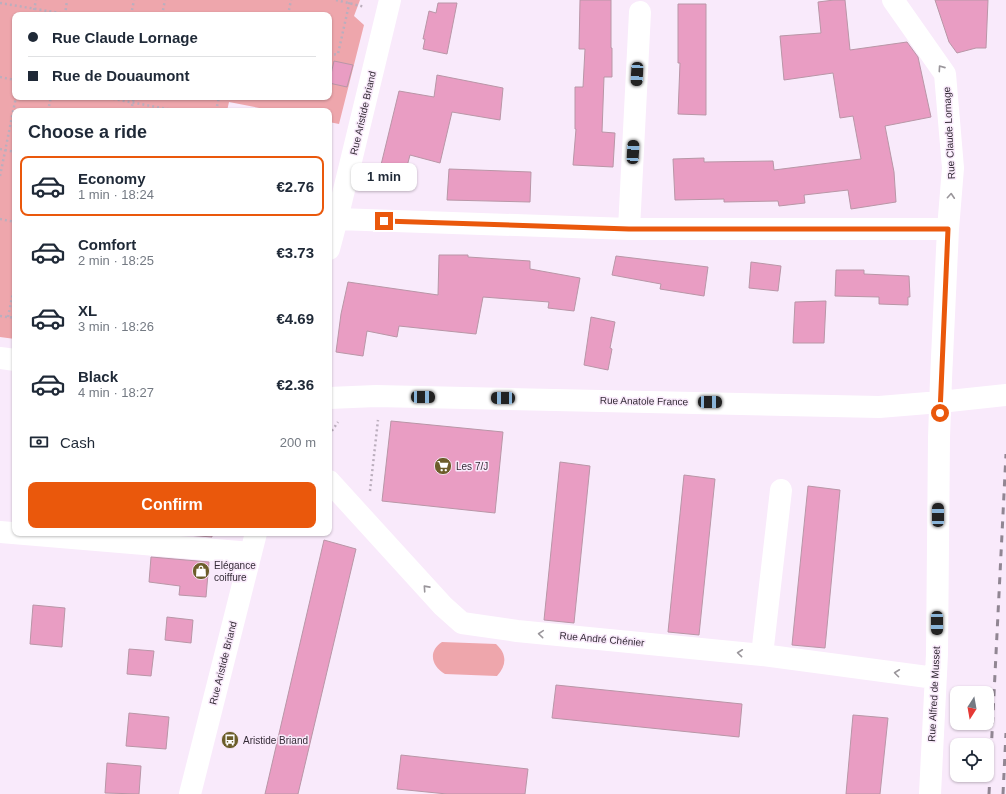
<!DOCTYPE html>
<html lang="en">
<head>
<meta charset="utf-8">
<style>
	:root { --surface:#fff; --page:#f2f2f3; --text:#1f2937; --muted:#747a83; --line:#e0e1e3; --accent:#ea580c }
	body { margin:0; font-family:Helvetica,sans-serif; background:var(--page); color:var(--text); height:100vh; display:flex; flex-direction:column; font-size:15px; white-space:nowrap }
	* { box-sizing:border-box; margin:0 }
	p { font-size:13px; color:var(--muted) }
	.icon { flex:none; width:22px; height:22px; fill:none; stroke:currentColor; stroke-width:2; stroke-linecap:round; stroke-linejoin:round }
	.map { position:relative; flex:1; overflow:hidden }
	.sheet { position:absolute; left:12px; top:108px; width:320px; height:428px; display:flex; flex-direction:column; background:var(--surface); border-radius:8px; box-shadow:0 1px 3px #0004 }
	.sheet>* { flex:none }
	.banner { position:absolute; left:12px; top:12px; width:320px; height:88px; border-radius:8px; box-shadow:0 1px 3px #0004; display:grid; align-content:center; height:88px; padding:0 16px; background:var(--surface) }
	.needle { width:26px; rotate:191deg }
	.tools { position:absolute; left:950px; top:686px; display:grid; gap:8px }
	.tools a { display:grid; place-items:center; width:44px; height:44px; border-radius:8px; background:var(--surface); box-shadow:0 1px 3px #0004; font-size:20px }
	.end { position:absolute; width:18px; height:18px; margin:-9px; border:5px solid #ea580c; background:#fff; box-shadow:0 0 0 2px #fff }
	.from { border-radius:50% }
	.bubble { position:absolute; height:28px; border-radius:8px; background:var(--surface); box-shadow:0 1px 3px #0004; font-size:13px; font-weight:800; line-height:28px; text-align:center }
	.car { position:absolute; width:12px; height:24px; margin:-12px -6px; border-radius:5px; box-shadow:0 0 3px 1px #0007; background:linear-gradient(#222 24%,#8ab4d8 0 40%,#222 0 76%,#8ab4d8 0 86%,#222 0) }
	.banner b { display:flex; align-items:center; gap:14px; height:38px; font-size:15px }
	.banner b+b { border-top:1px solid var(--line) }
	.banner i { width:10px; height:10px; background:var(--text) }
	ul { padding:0; list-style:none }
	li { display:flex; align-items:center; gap:12px; height:60px; margin:0 8px 6px; padding:0 8px; border:2px solid transparent; border-radius:8px }
	li div { flex:1 }
	li b { display:block; font-size:15px }
	li em { font-style:normal; font-weight:800 }
	li.selected { border-color:var(--accent) }
	li>.icon { width:36px; height:36px; stroke-width:1.5 }
	h2 { padding:0 16px; font-size:18px; line-height:48px }
	.pay { display:flex; align-items:center; gap:10px; height:44px; padding:0 16px; font-size:15px }
	.pay p { margin-inline-start:auto }
	.action { display:flex; gap:8px; margin-top:auto; padding:8px 16px }
	.action a { flex:1; height:46px; border-radius:8px; background:var(--accent); color:#fff; font-size:16px; font-weight:800; line-height:46px; text-align:center }
	.map>svg:first-child { display:block }
</style>
</head>
<body>
<div class="map">
<svg width="1006" height="794" viewBox="0 0 1006 794">
	<rect width="100%" height="100%" fill="#f9eafb"/>
	<path fill="#eea6ac" fill-rule="evenodd" d="M0,0H360L354,16L364,25L339,124L329,122V111H275L229,102L227,111H15V339L0,337ZM15,15H329V97H15Z
		M442,642L496,644C507,654 507,665 497,676L445,674C431,666 428,651 442,642Z"/>
	<path fill="#e99dc3" stroke="#b996a7" d="M580,0H611V48H612V77H604L602,132L615,133L613,167L573,165L576,129H575V87H583L585,49H579Z
		M834,0H845L850,50L907,42L918,57L931,117L885,126L894,172L896,202L851,209L848,190L804,195L805,203L779,206L778,201L724,202V199L675,200L673,159L704,158V162L773,161L774,170L861,159L853,116L840,118L833,73L784,80L780,36L821,33L818,2Z
		M935,0H988L986,48H976L957,53L949,42Z
		M438,3H457L447,54L423,49L425,39H423L429,11L436,13Z
		M678,4H706V115L678,114L680,63H678Z
		M334,61L353,65L347,87L329,83Z
		M437,75L503,88L500,120L452,112L440,163L410,155L405,174L380,169L399,91L434,97Z
		M449,169L531,172L530,202L447,200Z
		M439,255H468V257L530,261V269L580,278L574,311L548,308L549,302L483,297L476,334L399,326L397,337L367,331L363,356L336,352L341,314L348,282L438,295Z
		M616,256L708,267L704,296L660,289L661,284L612,275Z
		M751,262L781,266L778,291L749,288Z
		M836,270H864V274L909,276L910,297H908V305L879,304V297L835,296Z
		M826,301L824,343H793L795,302Z
		M591,317L615,322L610,348L612,349L608,370L584,365Z
		M391,421L503,432L495,513L382,501Z
		M560,462L590,466L574,623L544,620Z
		M684,475L715,479L699,635L668,632Z
		M808,486L840,490L825,648L792,645Z
		M162,533H212V537Z
		M324,540L356,549L298,794H265Z
		M151,557L209,562L206,597L179,595L180,586L149,582Z
		M33,605L65,608L62,647L30,644Z
		M167,617L193,620L191,643L165,640Z
		M129,649L154,651L151,676L127,674Z
		M556,685L742,704L739,737L552,718Z
		M129,713L169,717L166,749L126,746Z
		M853,715L888,718L880,794H846Z
		M401,755L528,769L525,794H447L397,789Z
		M107,763L141,766L139,794L105,793Z"/>
	<g fill="none" stroke-linecap="round" stroke-linejoin="round">
		<path stroke="#bbaebd" stroke-width="2.5" stroke-dasharray="2 3" stroke-linecap="butt" d="M336,0L365,7
			M0,3L72,15
			M33,15L36,0
			M65,15L67,0
			M131,15L134,0
			M162,15L165,0
			M288,15L291,0
			M329,55L338,54L350,0
			M0,77L15,80
			M103,97L178,111
			M48,111L51,97
			M131,111L134,97
			M216,111L219,97
			M0,149L15,152
			M0,176L16,97
			M0,219L15,222
			M0,316L15,318
			M8,317L15,283
			M329,435L338,422
			M370,491L378,420"/>
		<path stroke="#fff" stroke-width="22" d="M893,0L945,74L953,168L948,229L941,379L939,438L937,654L930,794
			M337,219L629,229H948
			M629,229L640,12
			M329,249L337,219L390,0
			M0,358L15,360
			M329,398L376,396L879,407L940,402L1006,395
			M329,481L443,606L462,623L517,631L762,655L935,678
			M0,532L251,553
			M762,655L781,490
			M190,794L256,533"/>
		<path stroke="#918693" stroke-width="3" stroke-dasharray="7 7" stroke-linecap="butt" d="M989,794L1006,454
			M1003,794L1006,733"/>
	</g>
	<defs><path id="oneway-chevron" d="M-2-3.5L2.5 0L-2 3.5" fill="none" stroke-width="1.6" stroke-linecap="round" stroke-linejoin="round"/></defs>
	<g stroke="#9a969b">
		<use href="#oneway-chevron" transform="translate(941 68) rotate(-125)"/>
		<use href="#oneway-chevron" transform="translate(951 196) rotate(-86)"/>
		<use href="#oneway-chevron" transform="translate(426 588) rotate(-132)"/>
		<use href="#oneway-chevron" transform="translate(541 634) rotate(-175)"/>
		<use href="#oneway-chevron" transform="translate(740 653) rotate(-174)"/>
		<use href="#oneway-chevron" transform="translate(897 673) rotate(-173)"/>
	</g>
	<g fill="none" stroke-linecap="round" stroke-linejoin="round">
		<path stroke="#ea580c" stroke-width="5" d="M384,221L629,229H948L940,413"/>
	</g>
	<defs>
		<symbol id="supermarket-disc" viewBox="-11 -11 22 22"><circle r="9.5" fill="#6c5d2a" stroke="#f9eafb"/><path d="M-6-5.5h2.5l.6 2H6L4.5 2H-2.5L-4.4-4H-6ZM-1.5 3.2a1.3 1.3 0 1 0 .1 0ZM3 3.2a1.3 1.3 0 1 0 .1 0Z" fill="#fff"/></symbol>
		<symbol id="shop-disc" viewBox="-11 -11 22 22"><circle r="9.5" fill="#6c5d2a" stroke="#f9eafb"/><path d="M-5-2.5h2.3a2.7 3.5 0 0 1 5.4 0H5L5.5 6h-11ZM-1.5-2.5h3a1.5 2.3 0 0 0-3 0Z" fill="#fff"/></symbol>
		<symbol id="bus-disc" viewBox="-11 -11 22 22"><circle r="9.5" fill="#6c5d2a" stroke="#f9eafb"/><path d="M-5-6H5V4H4V6H2V4H-2V6H-4V4H-5ZM-3.5-4V0h7V-4ZM-3.5 1.2v1.5H-2V1.2ZM2 1.2v1.5H3.5V1.2Z" fill="#fff"/></symbol>
	</defs>
	<g fill-rule="evenodd">
		<use href="#supermarket-disc" x="433" y="456" width="20" height="20"/>
		<use href="#shop-disc" x="191" y="561" width="20" height="20"/>
		<use href="#bus-disc" x="220" y="730" width="20" height="20"/>
	</g>
	<g text-anchor="middle" dominant-baseline="central" stroke-width="3" stroke-linejoin="round" paint-order="stroke">
		<g font-size="10" fill="#352c37" stroke="#f9eafb">
			<text transform="translate(363 113) rotate(-77)">Rue Aristide Briand</text>
			<text transform="translate(949 133) rotate(-93)">Rue Claude Lornage</text>
			<text transform="translate(644 401) rotate(1)">Rue Anatole France</text>
			<text transform="translate(602 639) rotate(5)">Rue André Chénier</text>
			<text transform="translate(223 663) rotate(-76)">Rue Aristide Briand</text>
			<text transform="translate(934 694) rotate(-87)">Rue Alfred de Musset</text>
		</g>
		<g font-size="10" fill="#352c37" stroke="#f9eafb" text-anchor="start">
			<text x="456" y="466">Les 7/J</text>
			<text x="214" y="565">Elégance<tspan x="214" dy="12">coiffure</tspan></text>
			<text x="243" y="740">Aristide Briand</text>
		</g>
	</g>
</svg>
<div class="tools">
<a><svg class="needle" viewBox="-14 -14 28 28"><path d="M0-13l5 13h-10z" fill="#e53935"/><path d="M0 13l5-13h-10z" fill="#747a83"/></svg></a>
<a><svg class="icon" aria-label="locate" viewBox="0 0 24 24"><circle cx="12" cy="12" r="6"/><path d="M12 2v4M12 18v4M2 12h4M18 12h4"/></svg></a>
</div>
<i class="end from" style="left:940px;top:413px"></i>
<i class="end" style="left:384px;top:221px"></i>
<div class="bubble" style="left:351px;top:163px;width:66px">1 min</div>
<i class="car" style="left:637px;top:74px;rotate:183deg"></i>
<i class="car" style="left:633px;top:152px;rotate:3deg"></i>
<i class="car" style="left:423px;top:397px;rotate:91deg"></i>
<i class="car" style="left:503px;top:398px;rotate:271deg"></i>
<i class="car" style="left:710px;top:402px;rotate:91deg"></i>
<i class="car" style="left:938px;top:515px;rotate:0deg"></i>
<i class="car" style="left:937px;top:623px;rotate:180deg"></i>
<div class="banner">
<b><i class="from"></i>Rue Claude Lornage</b>
<b><i></i>Rue de Douaumont</b>
</div>
<section class="sheet">
<h2>Choose a ride</h2>
<ul>
<li class="selected"><svg class="icon" aria-label="car" viewBox="0 0 24 24"><path d="M5 17H2v-5l4-1 3-4h7l3 4 3 1v5h-3M9 17h6M6 11h13"/><circle cx="7" cy="17" r="2"/><circle cx="17" cy="17" r="2"/></svg><div><b>Economy</b><p>1 min · 18:24</p></div><em>€2.76</em></li>
<li><svg class="icon" aria-label="car" viewBox="0 0 24 24"><path d="M5 17H2v-5l4-1 3-4h7l3 4 3 1v5h-3M9 17h6M6 11h13"/><circle cx="7" cy="17" r="2"/><circle cx="17" cy="17" r="2"/></svg><div><b>Comfort</b><p>2 min · 18:25</p></div><em>€3.73</em></li>
<li><svg class="icon" aria-label="car" viewBox="0 0 24 24"><path d="M5 17H2v-5l4-1 3-4h7l3 4 3 1v5h-3M9 17h6M6 11h13"/><circle cx="7" cy="17" r="2"/><circle cx="17" cy="17" r="2"/></svg><div><b>XL</b><p>3 min · 18:26</p></div><em>€4.69</em></li>
<li><svg class="icon" aria-label="car" viewBox="0 0 24 24"><path d="M5 17H2v-5l4-1 3-4h7l3 4 3 1v5h-3M9 17h6M6 11h13"/><circle cx="7" cy="17" r="2"/><circle cx="17" cy="17" r="2"/></svg><div><b>Black</b><p>4 min · 18:27</p></div><em>€2.36</em></li>
</ul>
<div class="pay"><svg class="icon" aria-label="cash" viewBox="0 0 24 24"><path d="M3 7h18v10H3z"/><circle cx="12" cy="12" r="2"/></svg>Cash<p>200 m</p></div>
<div class="action"><a>Confirm</a></div>
</section>
</div>
</body>
</html>
